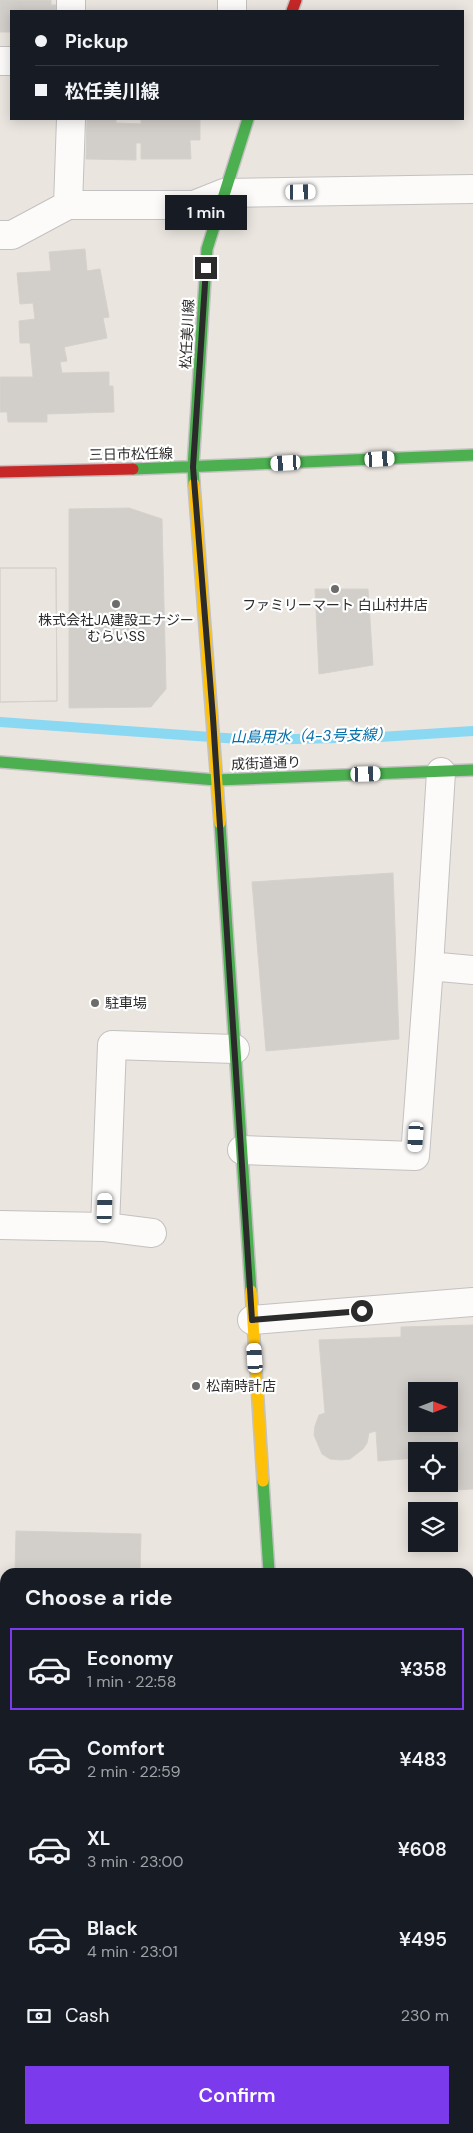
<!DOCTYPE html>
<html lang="en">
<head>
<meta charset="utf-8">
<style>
	:root { --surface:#171b24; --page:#20242c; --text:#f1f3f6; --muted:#9ea1a6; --line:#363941; --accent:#7c3aed }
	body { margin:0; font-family:"DM Sans","Noto Sans JP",sans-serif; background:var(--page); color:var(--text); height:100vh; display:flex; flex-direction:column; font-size:19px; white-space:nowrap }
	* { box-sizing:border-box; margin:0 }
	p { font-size:16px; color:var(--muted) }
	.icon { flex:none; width:28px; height:28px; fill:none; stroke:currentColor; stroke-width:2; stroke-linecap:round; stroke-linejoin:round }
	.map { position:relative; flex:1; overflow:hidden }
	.drawer { position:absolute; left:0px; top:1568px; width:474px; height:566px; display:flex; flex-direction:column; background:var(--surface); border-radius:15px 15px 0 0; box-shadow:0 2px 12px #0003 }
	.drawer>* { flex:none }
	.guide { position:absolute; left:10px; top:10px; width:454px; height:110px; border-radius:0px; box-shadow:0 2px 12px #0003; display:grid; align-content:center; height:110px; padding:0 25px; background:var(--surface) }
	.needle { width:32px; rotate:90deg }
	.tools { position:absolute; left:408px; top:1382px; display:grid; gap:10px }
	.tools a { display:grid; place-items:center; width:50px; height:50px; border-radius:0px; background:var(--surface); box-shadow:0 2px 12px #0003; font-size:25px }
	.end { position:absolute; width:22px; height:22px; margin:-11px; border:6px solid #2b2b2b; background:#fff; box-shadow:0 0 0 2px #fff }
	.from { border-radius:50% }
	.bubble { position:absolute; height:35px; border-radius:0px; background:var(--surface); box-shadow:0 2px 12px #0003; font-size:16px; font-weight:600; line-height:35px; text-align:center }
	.car { position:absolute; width:15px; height:30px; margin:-15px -8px; border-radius:6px; box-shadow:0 0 4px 1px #0007; background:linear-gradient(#fff 24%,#345 0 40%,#fff 0 76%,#345 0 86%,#fff 0) }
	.guide b { display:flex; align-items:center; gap:18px; height:48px; font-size:19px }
	.guide b+b { border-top:1px solid var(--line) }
	.guide i { width:12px; height:12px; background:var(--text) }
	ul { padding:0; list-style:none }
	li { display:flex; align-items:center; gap:15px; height:82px; margin:0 10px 8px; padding:0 15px; border:2px solid transparent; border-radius:0px }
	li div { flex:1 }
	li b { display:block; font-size:19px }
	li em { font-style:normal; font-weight:600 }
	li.selected { border-color:var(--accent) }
	li>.icon { width:45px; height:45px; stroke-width:1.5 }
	h2 { padding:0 25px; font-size:22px; line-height:60px }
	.pay { display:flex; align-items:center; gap:12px; height:55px; padding:0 25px; font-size:19px }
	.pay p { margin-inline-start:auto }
	.cta { display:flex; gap:10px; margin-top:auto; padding:10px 25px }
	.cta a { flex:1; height:58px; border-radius:0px; background:var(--accent); color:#fff; font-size:20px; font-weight:600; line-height:58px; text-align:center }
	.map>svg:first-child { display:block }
</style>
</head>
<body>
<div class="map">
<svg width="473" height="2133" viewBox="0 0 473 2133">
	<rect width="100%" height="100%" fill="#eae5df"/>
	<path fill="#eee4d2" d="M469,1770H473V2133H462L461,2129H469Z"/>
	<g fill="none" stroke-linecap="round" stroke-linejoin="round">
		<path stroke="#8bd8f3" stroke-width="10" d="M0,722L253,740L380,737L473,731"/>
	</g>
	<path fill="#d2cfcb" stroke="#d5d1cb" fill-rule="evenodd" d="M0,0H51V5H59V11H11V32H0Z
		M87,119H116V123L141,124V119H200V140H190L191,159H141V143H136V160L86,159Z
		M85,249L87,271L100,269L109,317L103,318L107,338L64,347L67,361L60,362L62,373L109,372V386H113L114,412L47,414V422H8L7,412H0V377H33L30,343H20L19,321L35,319L33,303L20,304L17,273L51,271L49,252Z
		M129,508L162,519L166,689L151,707L69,708V509Z
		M0,568H56L57,701L0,702Z
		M0,568H56L57,701L0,702Z
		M315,589H368L373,665L319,674Z
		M393,873L399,1039L266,1051L252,882Z
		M473,1325V1489L433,1491V1484H449V1451H416V1458L378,1461L376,1431L369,1433L367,1443L363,1449L350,1459L341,1460L330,1459L322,1454L314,1435L315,1426L319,1415L325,1413L319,1340L401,1337V1327ZM416,1391H449V1424H416Z
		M16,1531L141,1534L140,1572H15Z
		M469,1999H473V2090L469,2025Z
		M159,2129H233L234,2133H159Z
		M159,2129H233L234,2133H159Z"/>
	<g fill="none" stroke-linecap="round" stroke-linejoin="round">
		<defs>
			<path id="street" d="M71,0V11
				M232,0V11
				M0,61H11
				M68,205L71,119
				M0,235H12L68,205H194L224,193L473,189
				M429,966L473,970
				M242,1150L415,1156L429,966L441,772
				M0,1225L105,1227L152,1233
				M105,1227L112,1045L235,1049
				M252,1320L473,1302
				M0,1978L5,1977
				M57,2129V2133"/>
			<path id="fast" d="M133,469L473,455
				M194,484L193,467L207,249L248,119
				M0,762L216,780L473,770
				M220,823L251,1291
				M263,1481L269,1572
				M469,1731H473
				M0,1749H5
				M293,2129V2133"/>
			<path id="slow" d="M194,484L220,823
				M251,1291L263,1481"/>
			<path id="jam" d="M292,11L296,0
				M0,472L133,469"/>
		</defs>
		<use href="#street" stroke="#c3c1c1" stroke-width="30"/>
		<use href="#fast" stroke="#c3c1c1" stroke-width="14"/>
		<use href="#slow" stroke="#c3c1c1" stroke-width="14"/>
		<use href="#jam" stroke="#c3c1c1" stroke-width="14"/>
		<use href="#street" stroke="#fcfbfa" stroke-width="28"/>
		<use href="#fast" stroke="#4caf50" stroke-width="11"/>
		<use href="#slow" stroke="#ffc107" stroke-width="11"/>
		<use href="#jam" stroke="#c62828" stroke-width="11"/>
	</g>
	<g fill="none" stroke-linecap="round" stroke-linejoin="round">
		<path stroke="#2b2b2b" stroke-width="6" d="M206,268L193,467L213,718L252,1320L362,1311"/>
	</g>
	<g fill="#6e6c6a" stroke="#fff" stroke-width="2">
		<circle cx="335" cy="589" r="5"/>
		<circle cx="116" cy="604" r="5"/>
		<circle cx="95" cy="1003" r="5"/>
		<circle cx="196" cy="1386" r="5"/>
	</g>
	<g text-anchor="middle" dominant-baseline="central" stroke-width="4.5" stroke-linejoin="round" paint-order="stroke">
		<g font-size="14" fill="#2b2b2b" stroke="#fff">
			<text transform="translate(187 334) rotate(-87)">松任美川線</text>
			<text transform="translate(131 454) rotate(-1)">三日市松任線</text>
			<text transform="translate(266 763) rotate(-2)">成街道通り</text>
		</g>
		<g font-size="14" fill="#2b2b2b" stroke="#fff">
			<text x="335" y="605">ファミリーマート 白山村井店</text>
			<text x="116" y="620">株式会社JA建設エナジー<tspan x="116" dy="16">むらいSS</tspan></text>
			<text x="105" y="1003" text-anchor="start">駐車場</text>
			<text x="206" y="1386" text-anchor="start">松南時計店</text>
		</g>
		<g font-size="15" font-style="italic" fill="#006ea9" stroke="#fff">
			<text transform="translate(311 736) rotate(-1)">山島用水（4-3号支線）</text>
		</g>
	</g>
</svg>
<div class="tools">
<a><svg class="needle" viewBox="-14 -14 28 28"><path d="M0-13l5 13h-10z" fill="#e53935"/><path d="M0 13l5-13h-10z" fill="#9ea1a6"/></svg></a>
<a><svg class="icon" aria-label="locate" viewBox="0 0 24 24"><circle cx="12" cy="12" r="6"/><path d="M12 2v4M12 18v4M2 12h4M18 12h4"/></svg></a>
<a><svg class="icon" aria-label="layers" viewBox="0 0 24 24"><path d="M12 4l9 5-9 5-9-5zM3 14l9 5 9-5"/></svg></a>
</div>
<i class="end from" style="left:362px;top:1311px"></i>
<i class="end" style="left:206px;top:268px"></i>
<div class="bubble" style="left:165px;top:195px;width:82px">1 min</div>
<i class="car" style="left:301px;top:192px;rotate:89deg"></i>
<i class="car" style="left:380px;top:459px;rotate:87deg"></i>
<i class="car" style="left:286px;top:463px;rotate:267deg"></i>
<i class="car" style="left:366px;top:774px;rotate:88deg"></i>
<i class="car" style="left:416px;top:1137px;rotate:184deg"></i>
<i class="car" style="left:105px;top:1208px;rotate:2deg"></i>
<i class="car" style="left:255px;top:1358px;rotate:356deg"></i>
<div class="guide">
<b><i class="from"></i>Pickup</b>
<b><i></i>松任美川線</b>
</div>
<section class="drawer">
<h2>Choose a ride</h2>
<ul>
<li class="selected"><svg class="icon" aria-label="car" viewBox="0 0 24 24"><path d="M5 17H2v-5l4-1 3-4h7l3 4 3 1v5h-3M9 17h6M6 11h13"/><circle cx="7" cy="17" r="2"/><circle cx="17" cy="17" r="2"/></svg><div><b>Economy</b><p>1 min · 22:58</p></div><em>¥358</em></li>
<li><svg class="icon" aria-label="car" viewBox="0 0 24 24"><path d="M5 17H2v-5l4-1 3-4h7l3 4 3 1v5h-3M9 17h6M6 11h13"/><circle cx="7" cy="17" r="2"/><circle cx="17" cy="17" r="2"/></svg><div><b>Comfort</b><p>2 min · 22:59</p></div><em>¥483</em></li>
<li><svg class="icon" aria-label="car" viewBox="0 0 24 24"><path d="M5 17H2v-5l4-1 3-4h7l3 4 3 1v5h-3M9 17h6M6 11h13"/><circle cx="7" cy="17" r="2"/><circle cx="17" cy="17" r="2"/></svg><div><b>XL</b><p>3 min · 23:00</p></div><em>¥608</em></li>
<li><svg class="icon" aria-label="car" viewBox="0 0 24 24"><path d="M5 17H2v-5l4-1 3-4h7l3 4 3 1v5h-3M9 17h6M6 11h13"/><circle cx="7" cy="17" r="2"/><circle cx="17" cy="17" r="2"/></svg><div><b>Black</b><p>4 min · 23:01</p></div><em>¥495</em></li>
</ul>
<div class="pay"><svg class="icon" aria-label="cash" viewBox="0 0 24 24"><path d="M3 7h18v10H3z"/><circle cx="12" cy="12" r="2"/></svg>Cash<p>230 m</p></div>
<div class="cta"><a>Confirm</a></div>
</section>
</div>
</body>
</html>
